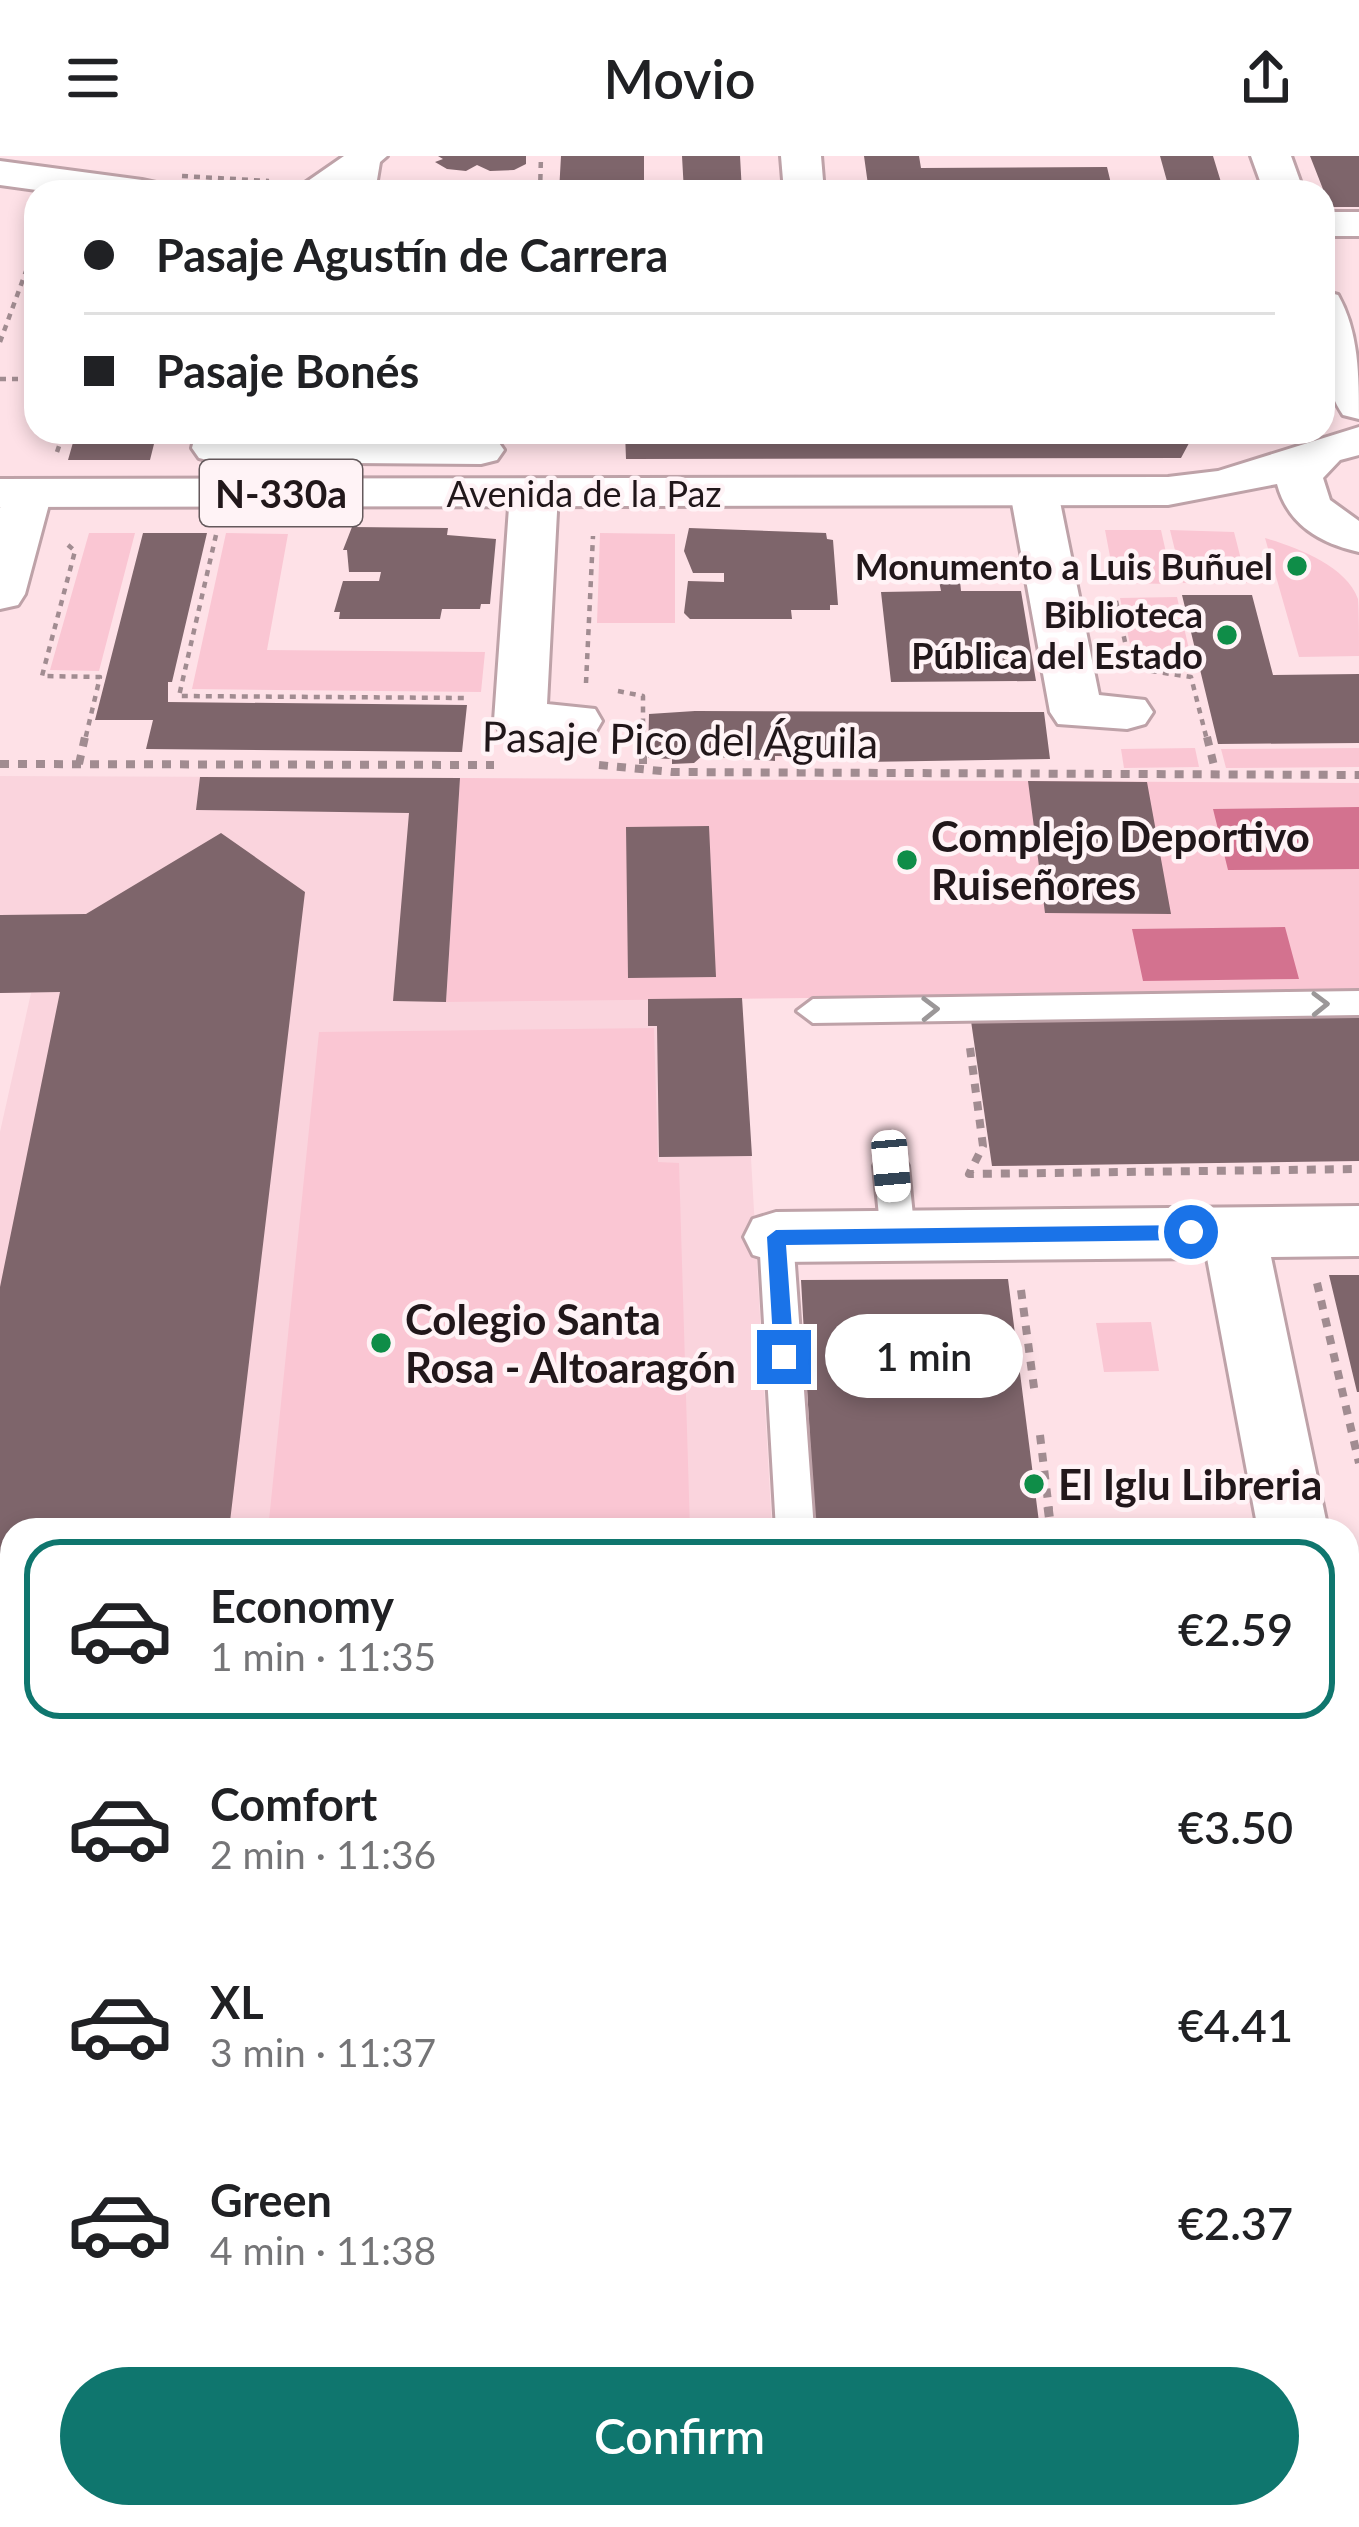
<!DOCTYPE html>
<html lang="en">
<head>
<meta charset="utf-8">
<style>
	:root { --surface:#fff; --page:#f6f6f6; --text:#202124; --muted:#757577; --line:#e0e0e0; --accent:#0f766e }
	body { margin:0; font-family:Lato,sans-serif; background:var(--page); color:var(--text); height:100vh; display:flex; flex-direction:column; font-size:45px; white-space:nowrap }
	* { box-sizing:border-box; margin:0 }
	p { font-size:39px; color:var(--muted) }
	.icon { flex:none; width:66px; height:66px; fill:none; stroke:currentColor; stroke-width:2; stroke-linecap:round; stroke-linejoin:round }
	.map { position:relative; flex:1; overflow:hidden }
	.details { position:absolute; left:0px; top:1362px; width:1359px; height:1011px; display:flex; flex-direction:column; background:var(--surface); border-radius:36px 36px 0 0; box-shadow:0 6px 18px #0003 }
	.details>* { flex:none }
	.top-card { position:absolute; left:24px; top:24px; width:1311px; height:264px; border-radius:36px; box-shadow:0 6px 18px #0003; display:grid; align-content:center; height:264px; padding:0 60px; background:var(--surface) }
	.end { position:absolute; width:54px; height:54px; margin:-27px; border:15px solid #1a73e8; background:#fff; box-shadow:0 0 0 6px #fff }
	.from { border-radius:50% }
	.bubble { position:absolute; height:84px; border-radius:42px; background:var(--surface); box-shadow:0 6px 18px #0003; font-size:39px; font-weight:600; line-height:84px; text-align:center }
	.car { position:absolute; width:36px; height:72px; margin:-36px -18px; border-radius:15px; box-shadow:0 0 9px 3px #0007; background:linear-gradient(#fff 24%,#345 0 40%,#fff 0 76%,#345 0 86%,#fff 0) }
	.top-card b { display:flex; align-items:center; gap:42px; height:114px; font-size:45px }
	.top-card b+b { border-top:3px solid var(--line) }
	.top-card i { width:30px; height:30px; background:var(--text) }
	ul { padding:21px 0 0; list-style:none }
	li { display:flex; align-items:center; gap:36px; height:180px; margin:0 24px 18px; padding:0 36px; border:6px solid transparent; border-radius:36px }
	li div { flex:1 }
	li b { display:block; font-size:45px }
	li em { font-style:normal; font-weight:600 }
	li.current { border-color:var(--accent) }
	li>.icon { width:108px; height:108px; stroke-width:1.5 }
	.cta { display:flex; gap:24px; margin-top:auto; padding:24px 60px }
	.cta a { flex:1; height:138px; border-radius:72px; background:var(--accent); color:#fff; font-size:48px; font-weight:600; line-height:138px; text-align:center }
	header { display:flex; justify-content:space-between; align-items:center; height:156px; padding:0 60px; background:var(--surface); font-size:54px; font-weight:600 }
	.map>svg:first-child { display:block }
</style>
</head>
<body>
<header><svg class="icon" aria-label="menu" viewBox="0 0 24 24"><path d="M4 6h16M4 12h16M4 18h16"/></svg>Movio<svg class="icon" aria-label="share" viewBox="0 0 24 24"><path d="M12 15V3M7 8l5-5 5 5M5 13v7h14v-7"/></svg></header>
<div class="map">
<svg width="1359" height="2371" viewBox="0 0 1359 2371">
	<rect width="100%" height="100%" fill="#fee1e7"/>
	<path fill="#fad4dd" d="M0,620L460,622L446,845L742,842L772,1374H12V1579H0V976L31,837H0Z"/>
	<path fill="#fac6d3" d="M1105,374H1161L1173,428L1115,427Z
		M1170,374L1234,376L1247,427H1183Z
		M89,377H135L99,515L50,514Z
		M226,377L288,378L267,494L485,496L481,536L192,533Z
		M600,377L675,378V467H597Z
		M1265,382C1295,391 1346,409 1358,443C1359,458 1359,483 1359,500L1299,501Z
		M1177,441L1191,502H1133L1120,442Z
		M1195,592L1199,611L1124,612L1121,593Z
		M1359,592V611L1226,612L1221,593Z
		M460,622L1359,627V836L446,846Z
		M654,872L658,1006L679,1007L690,1374H268L319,876Z
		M1151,1166L1159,1215L1104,1216L1096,1167Z
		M1347,2197H1359V2371H1263L1261,2361H1347Z
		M860,2361H992L1002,2371H861Z
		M1065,2361H1213L1214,2371H1076Z"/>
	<path fill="#d3728f" d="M1359,651V713L1228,714L1213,653Z
		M1285,771L1299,823L1143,825L1132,773Z"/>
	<path fill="#7e656b" d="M438,0H526V8L514,14L490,15L477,9L466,15L447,13L435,6L443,3Z
		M561,0H644V36H559Z
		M682,0H740L742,36H684Z
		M864,0H919L921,12L1107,11L1113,36H869Z
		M1160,0H1213L1224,36H1170Z
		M1310,0H1359V51H1330Z
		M76,276H157L150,304H68Z
		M625,276H1195L1181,302L626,303Z
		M352,371L448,372L447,379L496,383L490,448H481L480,453H442L440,463H339L340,456H334L343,425H379L381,416H349L347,394H343Z
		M689,372L826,377L827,383L833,384L838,449H830V454H791L792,463H690L684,457L688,425L724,426V417H693L684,395Z
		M143,377H207L172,526H168V546L467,549L462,596L146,593L153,564H95Z
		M939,425H960L961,435H1021L1036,525L891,526L881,436L941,435Z
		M1182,439H1252L1273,519L1359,518V587L1218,588Z
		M695,555L1044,556L1050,603L864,606V601L775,600V605L702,600L694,607L672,608V603L648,602L649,558Z
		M200,621L460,622L446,846L393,845L409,657L196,654Z
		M1028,625L1147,626L1171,758L1045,757Z
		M709,670L716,821L628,822L626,671Z
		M221,677L305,736L229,1374H12V1564H0V1131L60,836L0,837V759L86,758Z
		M742,842L752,1000L659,1001L657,870H648V843Z
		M1359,860V1005L992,1010L971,865Z
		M1329,1119H1359V1236H1357Z
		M1008,1123L1040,1374H815L801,1124Z
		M1347,1576H1359V2147H1347Z
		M10,1827L12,1886H0V1882Z
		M0,2212H12V2361H76L74,2371H0Z
		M198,2361H275L274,2371H197Z
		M331,2361H406V2371H330Z
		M528,2361H817L818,2371H528Z"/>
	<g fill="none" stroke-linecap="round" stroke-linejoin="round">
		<defs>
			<path id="service" d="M359,0H381L375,36H353Z
				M254,285L267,293L253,337L249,342H231L227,337L241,293Z
				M1359,835V859L813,867L797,855L813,843Z
				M891,997L903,1001L908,1010L915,1080L910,1090H886L881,1080L874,1010L879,1001Z
				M776,1067L788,1071L793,1081L814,1374H776L759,1081L764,1071Z
				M5,1580L12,1583V1638L0,1642V1582Z"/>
			<path id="minor" d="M344,0H387L345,36H292Z
				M781,0H821L824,36H784Z
				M1251,0H1291L1304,36H1264Z
				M0,5L142,24L156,27L162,36H51L0,29Z
				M1323,56H1359V80H1323Z
				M1323,135L1338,139C1359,176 1359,220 1359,263L1343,259C1318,222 1323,177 1323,135Z
				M196,276L481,280L497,284L504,294L497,304L481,308L215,306L199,302L192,292Z
				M1034,322L1051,326L1058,336L1099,539L1145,544L1153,556L1145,568L1127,573L1058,568L1050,556L1010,336L1017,326Z
				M28,323L45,327L52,337L25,438L18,449L0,453V352L11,327Z
				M534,323L551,327L558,337L547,548L595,553L602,565L595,577C565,585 531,585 501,577L494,565L510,337L517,327Z
				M1359,1050V1100L1271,1101L1328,1374H1258L1207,1102L776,1106L753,1099L744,1081L753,1063L776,1056Z"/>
			<path id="trunk" d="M1359,271V299L1340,304L1323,322L1330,344L1359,365V396C1320,387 1288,369 1277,328L1168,349L0,351V323L1168,321L1218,315Z"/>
		</defs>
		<use href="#service" stroke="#bea2a8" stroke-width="6"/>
		<use href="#minor" stroke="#bea2a8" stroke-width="6"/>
		<use href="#trunk" stroke="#bea2a8" stroke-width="6"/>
		<path stroke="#a18c91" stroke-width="4.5" stroke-dasharray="6 6" stroke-linecap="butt" d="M182,20L269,25
			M540,36L541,0
			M0,186L36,88
			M0,223H36
			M57,296L64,276
			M216,379L179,540L467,542
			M68,389L75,395L42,520L100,521L85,584
			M1116,445L1131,513
			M1151,515L1191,521L1207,584
			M586,527L593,380
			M618,535L643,540V584"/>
		<path stroke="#a18c91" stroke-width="8" stroke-dasharray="9 9" stroke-linecap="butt" d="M643,581V609
			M1207,581L1216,618
			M0,608L494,609
			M79,608L85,581
			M599,609L672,616L1359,619
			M970,892L983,990L969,1018L1359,1013
			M1317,1127L1359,1307
			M1021,1134L1035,1239
			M1040,1279L1049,1354"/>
		<path stroke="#a18c91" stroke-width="9" stroke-dasharray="10 10" stroke-linecap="butt" d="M1048,1351L1051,1374
			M1347,1560H1359
			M0,1931L4,1915H12
			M1347,2171H1359
			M0,2190H12
			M417,2361V2371
			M835,2361L836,2371
			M1029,2361L1040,2371
			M1237,2361L1238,2371
			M187,2371L188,2361"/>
		<use href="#service" fill="#fff" fill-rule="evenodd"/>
		<use href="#minor" fill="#fff" fill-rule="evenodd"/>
		<use href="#trunk" fill="#fff" fill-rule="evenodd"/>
	</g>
	<defs><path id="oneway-chevron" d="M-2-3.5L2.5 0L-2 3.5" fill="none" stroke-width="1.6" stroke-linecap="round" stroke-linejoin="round" transform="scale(3)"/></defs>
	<g stroke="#9b9798">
		<use href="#oneway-chevron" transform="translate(1320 848) rotate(-1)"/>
		<use href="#oneway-chevron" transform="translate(930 853) rotate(-1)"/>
	</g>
	<path fill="#1a73e8" d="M1191,1069L1201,1076L1191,1084L786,1089L794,1201L784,1209L774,1201L767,1081L776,1074Z"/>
	<g fill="#0f8d48" stroke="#fff3f6" stroke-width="4.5">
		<circle cx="1297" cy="410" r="12"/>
		<circle cx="1227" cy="479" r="12"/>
		<circle cx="907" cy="704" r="12"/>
		<circle cx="381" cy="1187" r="12"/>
		<circle cx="1034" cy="1328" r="12"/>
	</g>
	<g text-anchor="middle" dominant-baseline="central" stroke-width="9" stroke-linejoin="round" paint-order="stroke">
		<g font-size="36" fill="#21171a" stroke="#fff3f6">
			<text x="584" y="337">Avenida de la Paz</text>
		</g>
		<g font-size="36" font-weight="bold" fill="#21171a" stroke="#fff3f6" text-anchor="end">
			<text x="1273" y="410">Monumento a Luis Buñuel</text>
			<text x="1203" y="458">Biblioteca<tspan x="1203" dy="41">Pública del Estado</tspan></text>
		</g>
		<rect fill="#fff3f6" stroke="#64595c" stroke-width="3" x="200" y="304" width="162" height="66" rx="9"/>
		<g font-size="39" font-weight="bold" fill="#21171a">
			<text x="281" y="337">N-330a</text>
		</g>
		<g font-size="42" fill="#21171a" stroke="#fff3f6">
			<text transform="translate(680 583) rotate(1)">Pasaje Pico del Águila</text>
		</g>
		<g font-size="42" font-weight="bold" fill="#21171a" stroke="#fff3f6" text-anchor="start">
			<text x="931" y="680">Complejo Deportivo<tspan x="931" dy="48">Ruiseñores</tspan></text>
			<text x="405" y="1163">Colegio Santa<tspan x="405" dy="48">Rosa - Altoaragón</tspan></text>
			<text x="1058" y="1328">El Iglu Libreria</text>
		</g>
	</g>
</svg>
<i class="end from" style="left:1191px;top:1076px"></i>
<i class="end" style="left:784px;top:1201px"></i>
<div class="bubble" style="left:825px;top:1158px;width:198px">1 min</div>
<i class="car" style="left:891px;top:1010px;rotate:175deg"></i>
<div class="top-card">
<b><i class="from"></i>Pasaje Agustín de Carrera</b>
<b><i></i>Pasaje Bonés</b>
</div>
<section class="details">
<ul>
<li class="current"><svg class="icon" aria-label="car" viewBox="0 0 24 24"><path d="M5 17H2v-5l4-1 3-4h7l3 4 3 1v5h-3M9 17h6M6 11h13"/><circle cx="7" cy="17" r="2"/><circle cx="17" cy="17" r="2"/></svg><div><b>Economy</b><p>1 min · 11:35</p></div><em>€2.59</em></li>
<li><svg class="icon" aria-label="car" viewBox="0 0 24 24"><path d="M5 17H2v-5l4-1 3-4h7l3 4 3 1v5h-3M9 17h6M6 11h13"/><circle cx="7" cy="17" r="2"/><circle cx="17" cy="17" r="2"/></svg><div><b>Comfort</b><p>2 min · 11:36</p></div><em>€3.50</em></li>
<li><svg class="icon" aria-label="car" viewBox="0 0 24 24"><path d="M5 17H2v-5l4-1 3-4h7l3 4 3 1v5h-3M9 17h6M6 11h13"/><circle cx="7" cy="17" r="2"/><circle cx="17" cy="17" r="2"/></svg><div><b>XL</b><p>3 min · 11:37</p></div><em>€4.41</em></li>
<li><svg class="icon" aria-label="car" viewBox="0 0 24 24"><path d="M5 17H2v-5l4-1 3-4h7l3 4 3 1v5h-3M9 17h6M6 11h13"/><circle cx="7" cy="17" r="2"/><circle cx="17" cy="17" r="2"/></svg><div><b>Green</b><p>4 min · 11:38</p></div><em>€2.37</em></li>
</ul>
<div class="cta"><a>Confirm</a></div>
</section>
</div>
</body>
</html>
